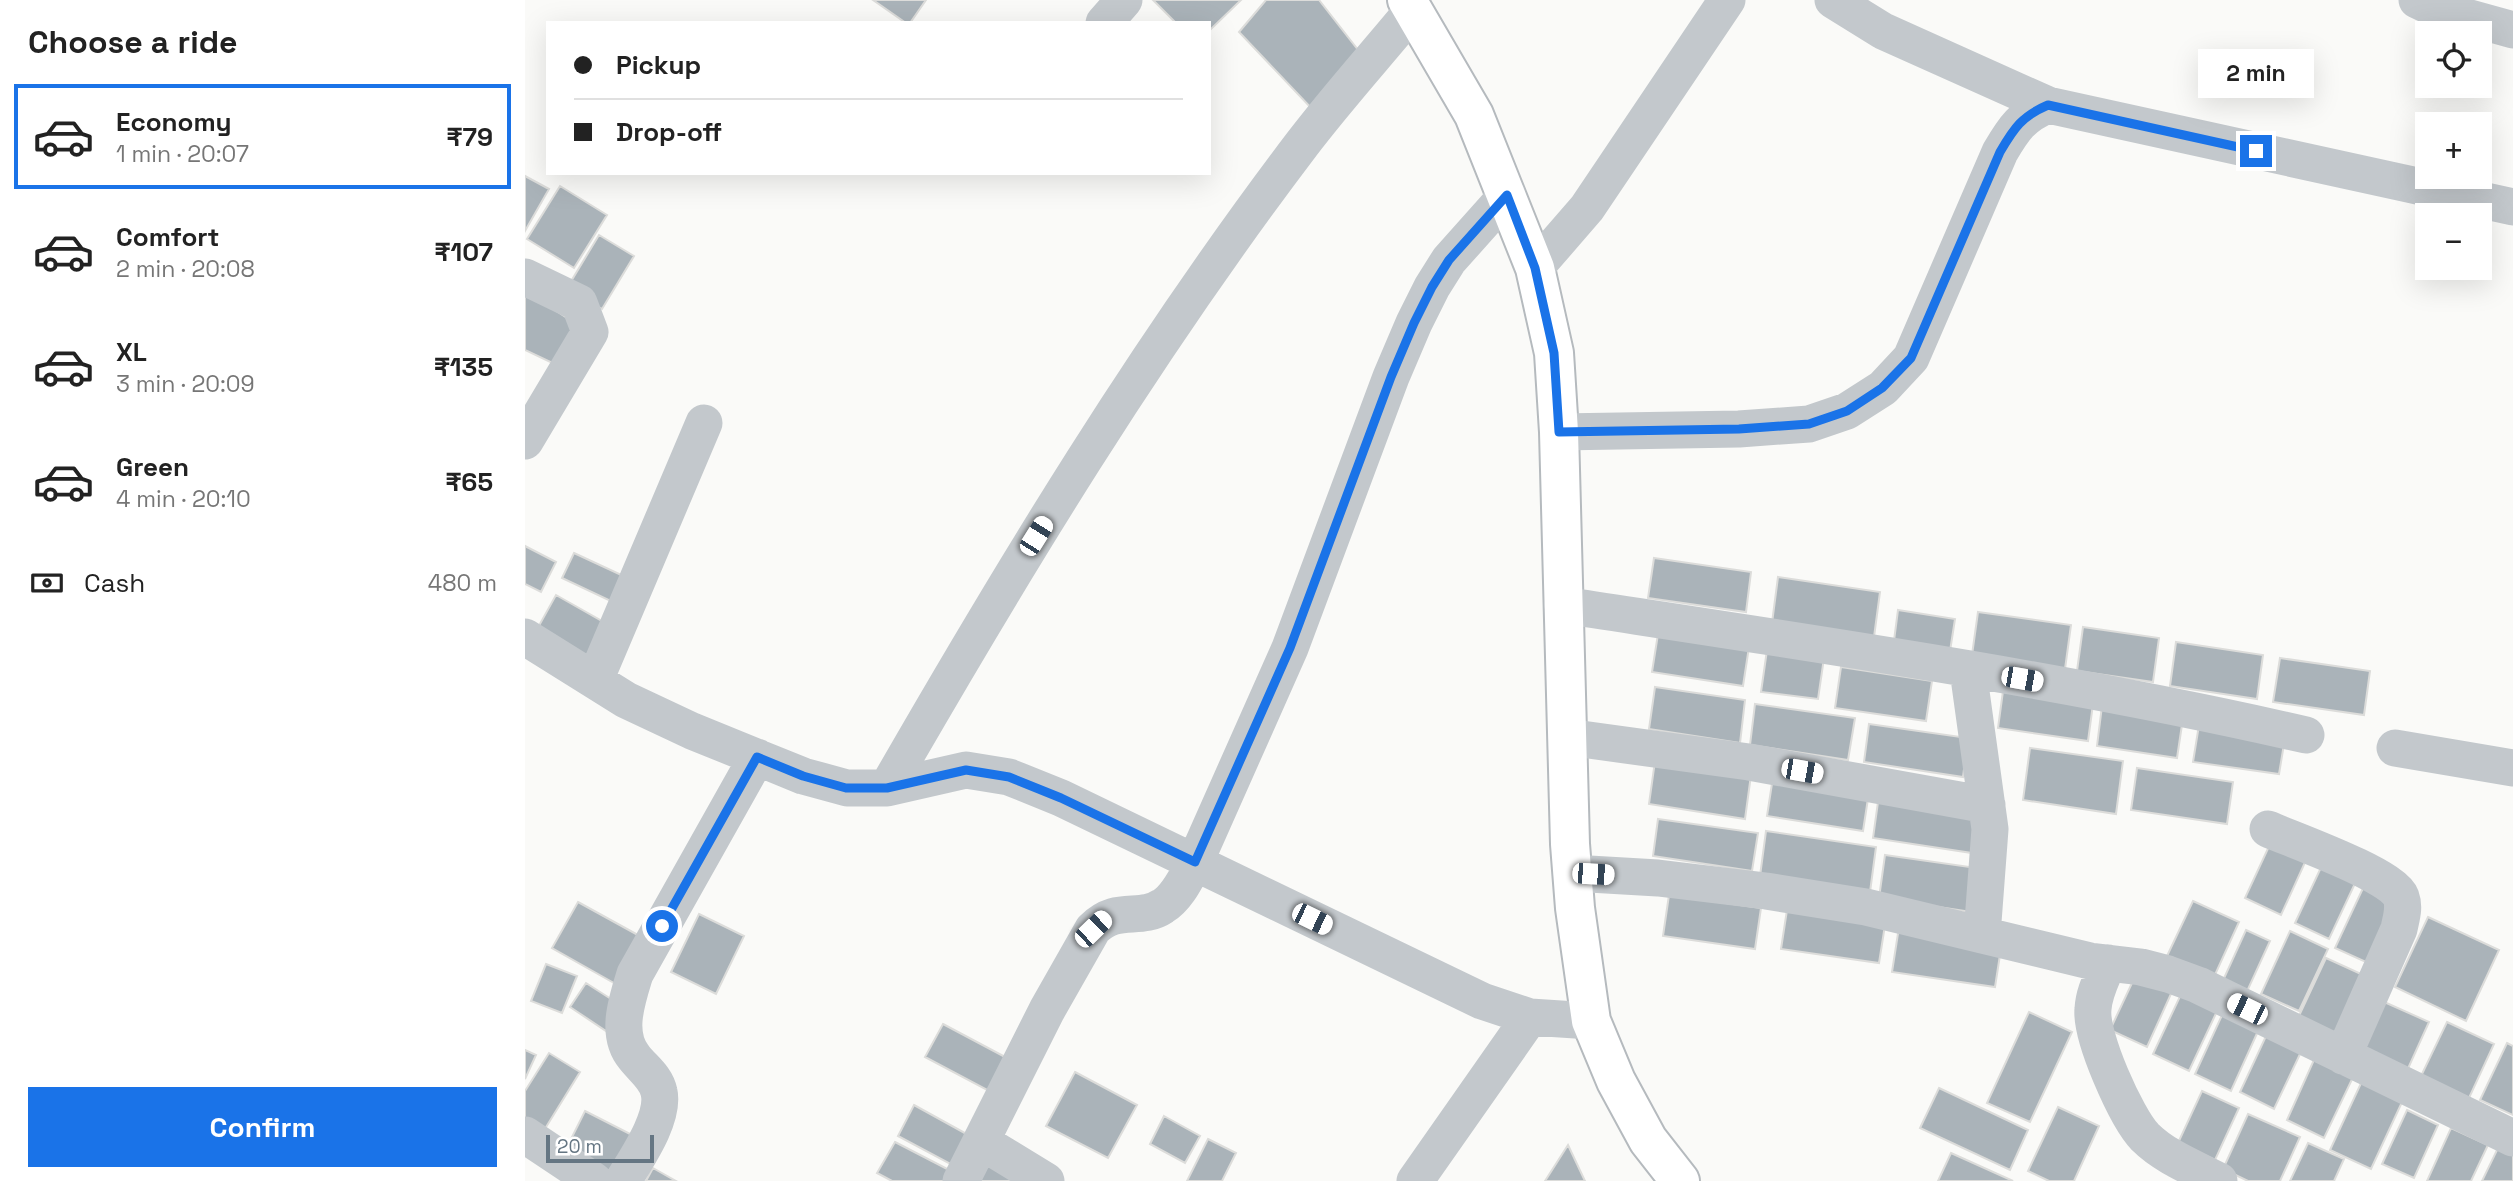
<!DOCTYPE html>
<html lang="en">
<head>
<meta charset="utf-8">
<style>
	:root { --surface:#fff; --page:#f6f6f6; --text:#222; --muted:#767676; --line:#e0e0e0; --accent:#1a73e8 }
	body { margin:0; font-family:"Space Grotesk",sans-serif; background:var(--page); color:var(--text); height:100vh; display:flex; flex-direction:column; font-size:26px; white-space:nowrap }
	* { box-sizing:border-box; margin:0 }
	p { font-size:23px; color:var(--muted) }
	.icon { flex:none; width:38px; height:38px; fill:none; stroke:currentColor; stroke-width:2; stroke-linecap:round; stroke-linejoin:round }
	.map { position:relative; flex:1; overflow:hidden }
	.details { display:flex; flex-direction:column; background:var(--surface); width:525px }
	.details>* { flex:none }
	.hud { position:absolute; left:21px; top:21px; width:665px; height:154px; border-radius:0px; box-shadow:0 7px 28px #0002; display:grid; align-content:center; height:154px; padding:0 28px; background:var(--surface) }
	.fabs { position:absolute; left:1890px; top:21px; display:grid; gap:14px }
	.fabs a { display:grid; place-items:center; width:77px; height:77px; border-radius:0px; background:var(--surface); box-shadow:0 7px 28px #0002; font-size:35px }
	.scale { position:absolute; left:21px; bottom:18px; width:108px; box-sizing:border-box; padding-left:7px; border:4px solid #657683; border-top:0; font-size:19px; line-height:24px; white-space:nowrap; color:#657683; -webkit-text-stroke:5px #fff; paint-order:stroke }
	.end { position:absolute; width:32px; height:32px; margin:-16px; border:9px solid #1a73e8; background:#fff; box-shadow:0 0 0 4px #fff }
	.from { border-radius:50% }
	.bubble { position:absolute; height:49px; border-radius:0px; background:var(--surface); box-shadow:0 7px 28px #0002; font-size:23px; font-weight:800; line-height:49px; text-align:center }
	.car { position:absolute; width:21px; height:42px; margin:-21px -10px; border-radius:9px; box-shadow:0 0 5px 2px #0007; background:linear-gradient(#fff 24%,#345 0 40%,#fff 0 76%,#345 0 86%,#fff 0) }
	.hud b { display:flex; align-items:center; gap:24px; height:66px; font-size:26px }
	.hud b+b { border-top:2px solid var(--line) }
	.hud i { width:18px; height:18px; background:var(--text) }
	ul { padding:0; list-style:none }
	li { display:flex; align-items:center; gap:21px; height:105px; margin:0 14px 10px; padding:0 14px; border:4px solid transparent; border-radius:0px }
	li div { flex:1 }
	li b { display:block; font-size:26px }
	li em { font-style:normal; font-weight:800 }
	li.selected { border-color:var(--accent) }
	li>.icon { width:63px; height:63px; stroke-width:1.5 }
	h2 { padding:0 28px; font-size:32px; line-height:84px }
	.pay { display:flex; align-items:center; gap:18px; height:77px; padding:0 28px; font-size:26px }
	.pay p { margin-inline-start:auto }
	.button { display:flex; gap:14px; margin-top:auto; padding:14px 28px }
	.button a { flex:1; height:80px; border-radius:0px; background:var(--accent); color:#fff; font-size:28px; font-weight:800; line-height:80px; text-align:center }
	main { display:flex; flex:1; min-height:0 }
	.map>svg:first-child { display:block }
</style>
</head>
<body>
<main>
<section class="details">
<h2>Choose a ride</h2>
<ul>
<li class="selected"><svg class="icon" aria-label="car" viewBox="0 0 24 24"><path d="M5 17H2v-5l4-1 3-4h7l3 4 3 1v5h-3M9 17h6M6 11h13"/><circle cx="7" cy="17" r="2"/><circle cx="17" cy="17" r="2"/></svg><div><b>Economy</b><p>1 min · 20:07</p></div><em>₹79</em></li>
<li><svg class="icon" aria-label="car" viewBox="0 0 24 24"><path d="M5 17H2v-5l4-1 3-4h7l3 4 3 1v5h-3M9 17h6M6 11h13"/><circle cx="7" cy="17" r="2"/><circle cx="17" cy="17" r="2"/></svg><div><b>Comfort</b><p>2 min · 20:08</p></div><em>₹107</em></li>
<li><svg class="icon" aria-label="car" viewBox="0 0 24 24"><path d="M5 17H2v-5l4-1 3-4h7l3 4 3 1v5h-3M9 17h6M6 11h13"/><circle cx="7" cy="17" r="2"/><circle cx="17" cy="17" r="2"/></svg><div><b>XL</b><p>3 min · 20:09</p></div><em>₹135</em></li>
<li><svg class="icon" aria-label="car" viewBox="0 0 24 24"><path d="M5 17H2v-5l4-1 3-4h7l3 4 3 1v5h-3M9 17h6M6 11h13"/><circle cx="7" cy="17" r="2"/><circle cx="17" cy="17" r="2"/></svg><div><b>Green</b><p>4 min · 20:10</p></div><em>₹65</em></li>
</ul>
<div class="pay"><svg class="icon" aria-label="cash" viewBox="0 0 24 24"><path d="M3 7h18v10H3z"/><circle cx="12" cy="12" r="2"/></svg>Cash<p>480 m</p></div>
<div class="button"><a>Confirm</a></div>
</section>
<div class="map">
<svg width="1988" height="1181" viewBox="0 0 1988 1181">
	<rect width="100%" height="100%" fill="#fafaf8"/>
	<path fill="#aab3b9" stroke="#dcdcda" stroke-width="2" d="M348,0H401L385,23H381Z
		M628,0H716L684,31V23H651Z
		M741,0H794L837,55L789,111L714,32Z
		M0,176L24,189L0,231Z
		M35,186L82,215L49,268L2,239Z
		M74,235L109,256L77,309L42,288Z
		M0,290L48,322L38,368L0,350Z
		M0,546L31,562L16,592L0,584Z
		M49,553L105,579L92,604L37,578Z
		M1129,558L1226,572L1221,612L1123,598Z
		M1253,577L1355,592L1349,637L1247,623Z
		M31,595L82,624L62,660L11,631Z
		M1373,610L1430,619L1423,664L1367,656Z
		M1453,612L1546,625L1540,669L1447,655Z
		M1558,627L1634,638L1628,682L1552,671Z
		M1133,634L1224,647L1218,686L1127,672Z
		M1651,642L1738,655L1732,699L1645,686Z
		M1242,650L1299,658L1293,699L1236,692Z
		M1755,658L1845,671L1839,715L1748,702Z
		M1316,667L1407,681L1401,721L1310,708Z
		M1130,687L1220,700L1215,743L1124,729Z
		M1478,691L1568,704L1563,741L1473,728Z
		M1230,704L1330,718L1323,760L1225,745Z
		M1577,706L1658,718L1652,758L1572,746Z
		M1344,724L1443,738L1438,777L1339,762Z
		M1674,725L1760,738L1754,774L1668,762Z
		M1505,748L1598,761L1591,814L1498,800Z
		M1130,761L1226,775L1220,819L1124,804Z
		M1612,768L1708,782L1702,824L1606,810Z
		M1248,777L1344,792L1338,831L1242,816Z
		M1353,802L1452,817L1447,853L1348,838Z
		M1133,819L1233,833L1227,871L1128,856Z
		M1241,831L1351,847L1345,892L1235,876Z
		M1746,842L1782,858L1756,915L1720,898Z
		M1360,855L1459,869L1453,913L1354,898Z
		M1799,861L1833,877L1804,939L1770,923Z
		M1839,886L1872,901L1843,963L1810,948Z
		M1144,895L1236,908L1230,949L1138,936Z
		M1668,901L1714,922L1689,977L1642,956Z
		M53,902L122,940L96,987L27,948Z
		M1262,910L1360,925L1354,963L1256,949Z
		M174,914L219,936L191,994L146,972Z
		M1903,917L1974,950L1941,1021L1870,987Z
		M1374,927L1477,942L1470,987L1367,972Z
		M1721,930L1745,941L1719,998L1695,987Z
		M1765,931L1803,949L1774,1011L1736,994Z
		M1801,958L1847,979L1819,1040L1773,1018Z
		M21,964L52,976L37,1013L6,1001Z
		M1614,968L1650,985L1622,1047L1585,1030Z
		M61,983L97,1006L81,1031L45,1007Z
		M1658,990L1694,1007L1664,1071L1628,1054Z
		M1857,1001L1904,1022L1881,1073L1833,1051Z
		M1504,1012L1547,1032L1505,1122L1462,1103Z
		M1698,1013L1734,1029L1706,1091L1670,1074Z
		M1922,1022L1969,1044L1944,1098L1896,1076Z
		M418,1024L482,1058L464,1091L400,1057Z
		M1741,1036L1776,1052L1749,1109L1715,1092Z
		M1982,1043L1988,1046V1115L1955,1100Z
		M0,1050L11,1055L0,1079Z
		M24,1053L55,1072L18,1132L0,1121V1091Z
		M1792,1053L1831,1071L1799,1138L1762,1120Z
		M550,1072L612,1105L583,1158L521,1126Z
		M1837,1081L1878,1100L1846,1169L1805,1150Z
		M1414,1088L1503,1130L1485,1170L1395,1128Z
		M1677,1091L1714,1108L1690,1160L1653,1143Z
		M389,1105L447,1137L431,1167L373,1136Z
		M1533,1107L1574,1126L1549,1181H1524L1503,1171Z
		M1882,1110L1913,1125L1889,1178L1857,1164Z
		M60,1111L111,1137L91,1177L40,1151Z
		M1723,1114L1775,1137L1755,1181H1723L1698,1169Z
		M639,1116L675,1136L660,1163L625,1144Z
		M1926,1128L1963,1145L1946,1181H1902Z
		M683,1139L711,1153L697,1181H662Z
		M370,1142L430,1173L426,1181H367L352,1173Z
		M1783,1143L1819,1159L1809,1181H1765Z
		M1043,1145L1060,1181H1020Z
		M1973,1148L1988,1155V1181H1957Z
		M1426,1153L1488,1181H1413Z
		M461,1163L494,1181H451Z
		M128,1168L151,1181H121Z"/>
	<g fill="none" stroke-linecap="round" stroke-linejoin="round">
		<defs>
			<path id="primary" d="M882,0L949,115L1010,268L1029,353L1034,432L1045,844L1050,908L1066,1021L1091,1081L1123,1140L1155,1181"/>
		</defs>
		<use href="#primary" stroke="#b5babe" stroke-width="42"/>
		<path stroke="#c3c8cc" stroke-width="37" d="M1308,0L1358,31L1523,105
			M1892,0L1909,8L1988,30
			M579,23L599,0
			M1010,268L1062,208L1202,0
			M0,277L54,303L65,332L0,441
			M1034,432L1214,429L1284,424L1322,411L1358,388L1386,358L1475,152C1489,128 1497,116 1523,105L1988,207
			M1038,605C1286,643 1536,679 1781,735
			M0,637L101,700L167,731L278,776L322,788H362L441,770L484,777L536,798L957,1001L1005,1017L1066,1021
			M1443,670L1465,829L1457,935
			M70,680L179,423
			M1042,737L1224,762L1462,805
			M1870,748L1988,768
			M362,788C489,567 622,348 777,144C812,98 851,55 888,10
			M1743,829C1768,840 1868,875 1876,897C1880,908 1876,918 1874,929L1818,1056
			M1047,873L1133,878L1241,891L1341,907L1565,961L1616,967L1643,974L1673,985L1988,1138
			M1583,963C1577,978 1569,992 1568,1009C1565,1036 1601,1117 1620,1137C1640,1157 1669,1168 1694,1181
			M0,1135L69,1181
			M457,1142L521,1181
			M98,1181C111,1159 140,1118 134,1092C131,1077 118,1069 109,1057C90,1034 102,1000 110,974L232,757
			M436,1181L522,1010L568,929C593,904 614,922 638,906C653,897 662,876 670,862L765,648L866,377L889,323L907,287L924,260L982,195
			M890,1181L1005,1017"/>
		<use href="#primary" stroke="#fff" stroke-width="38"/>
	</g>
	<g fill="none" stroke-linecap="round" stroke-linejoin="round">
		<path stroke="#1a73e8" stroke-width="9" d="M137,926L232,757L278,776L321,788H362L441,770L484,777L536,798L670,862L765,648L866,377L889,323L907,287L924,260L982,195L1010,268L1029,353L1034,432L1214,429L1284,424L1322,411L1357,388L1386,358L1475,152C1489,128 1497,116 1523,105L1731,151"/>
	</g>
</svg>
<div class="fabs">
<a><svg class="icon" aria-label="locate" viewBox="0 0 24 24"><circle cx="12" cy="12" r="6"/><path d="M12 2v4M12 18v4M2 12h4M18 12h4"/></svg></a>
<a>+</a>
<a>−</a>
</div>
<div class="scale">20 m</div>
<i class="end from" style="left:137px;top:926px"></i>
<i class="end" style="left:1731px;top:151px"></i>
<div class="bubble" style="left:1673px;top:49px;width:116px">2 min</div>
<i class="car" style="left:511px;top:536px;rotate:32deg"></i>
<i class="car" style="left:1497px;top:679px;rotate:100deg"></i>
<i class="car" style="left:1277px;top:771px;rotate:100deg"></i>
<i class="car" style="left:1068px;top:874px;rotate:93deg"></i>
<i class="car" style="left:787px;top:919px;rotate:116deg"></i>
<i class="car" style="left:568px;top:929px;rotate:46deg"></i>
<i class="car" style="left:1722px;top:1009px;rotate:296deg"></i>
<div class="hud">
<b><i class="from"></i>Pickup</b>
<b><i></i>Drop-off</b>
</div>
</div>
</main>
</body>
</html>
